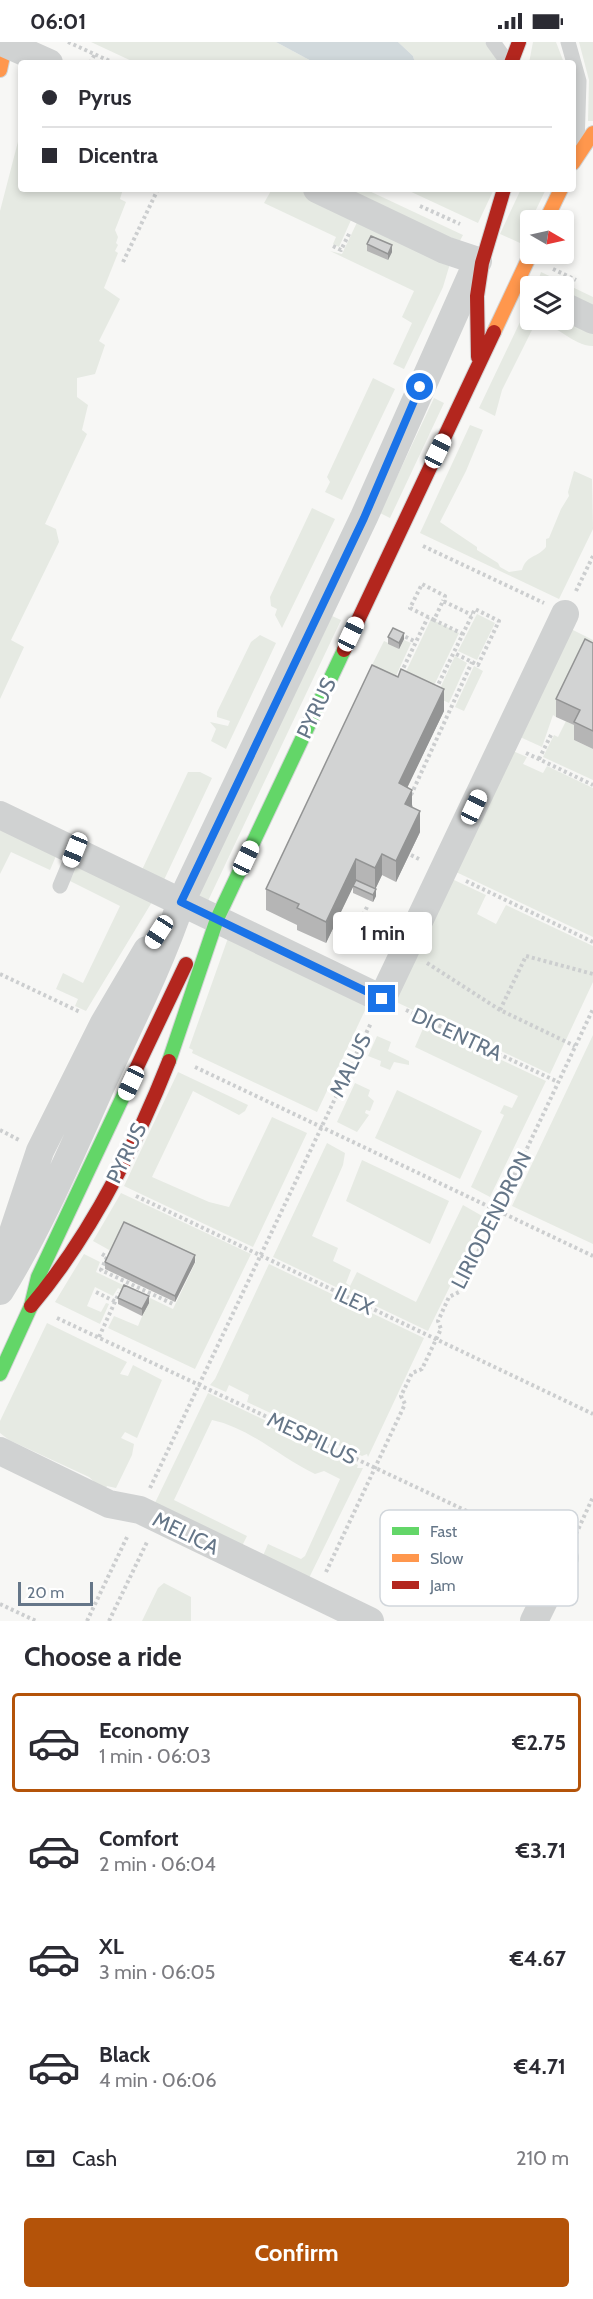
<!DOCTYPE html>
<html lang="en">
<head>
<meta charset="utf-8">
<style>
	:root { --surface:#fff; --page:#f7f7f7; --text:#2b2b33; --muted:#7c7c81; --line:#e1e1e2; --accent:#b45309 }
	body { margin:0; font-family:Cabin,sans-serif; background:var(--page); color:var(--text); height:100vh; display:flex; flex-direction:column; font-size:22px; white-space:nowrap }
	* { box-sizing:border-box; margin:0 }
	p { font-size:20px; color:var(--muted) }
	.icon { flex:none; width:33px; height:33px; fill:none; stroke:currentColor; stroke-width:2; stroke-linecap:round; stroke-linejoin:round }
	.map { position:relative; height:1579px; overflow:hidden }
	.details { display:flex; flex-direction:column; background:var(--surface); flex:1 }
	.details>* { flex:none }
	.hud { position:absolute; left:18px; top:18px; width:558px; height:132px; border-radius:6px; box-shadow:0 3px 9px #0003; display:grid; align-content:center; height:132px; padding:0 24px; background:var(--surface) }
	.needle { width:39px; rotate:99deg }
	.fabs { position:absolute; left:520px; top:168px; display:grid; gap:12px }
	.fabs a { display:grid; place-items:center; width:54px; height:54px; border-radius:6px; background:var(--surface); box-shadow:0 3px 9px #0003; font-size:30px }
	.scale { position:absolute; left:18px; bottom:15px; width:75px; box-sizing:border-box; padding-left:6px; border:3px solid #657688; border-top:0; font-size:16px; line-height:21px; white-space:nowrap; color:#657688; -webkit-text-stroke:4px #fff; paint-order:stroke }
	.end { position:absolute; width:27px; height:27px; margin:-14px; border:8px solid #1a73e8; background:#fff; box-shadow:0 0 0 3px #fff }
	.from { border-radius:50% }
	.bubble { position:absolute; height:42px; border-radius:6px; background:var(--surface); box-shadow:0 3px 9px #0003; font-size:20px; font-weight:700; line-height:42px; text-align:center }
	.car { position:absolute; width:18px; height:36px; margin:-18px -9px; border-radius:8px; box-shadow:0 0 4px 2px #0007; background:linear-gradient(#fff 24%,#345 0 40%,#fff 0 76%,#345 0 86%,#fff 0) }
	.hud b { display:flex; align-items:center; gap:21px; height:57px; font-size:22px }
	.hud b+b { border-top:2px solid var(--line) }
	.hud i { width:15px; height:15px; background:var(--text) }
	ul { padding:0; list-style:none }
	li { display:flex; align-items:center; gap:18px; height:99px; margin:0 12px 9px; padding:0 12px; border:3px solid transparent; border-radius:6px }
	li div { flex:1 }
	li b { display:block; font-size:22px }
	li em { font-style:normal; font-weight:700 }
	li.active { border-color:var(--accent) }
	li>.icon { width:54px; height:54px; stroke-width:1.5 }
	h2 { padding:0 24px; font-size:27px; line-height:72px }
	.pay { display:flex; align-items:center; gap:15px; height:66px; padding:0 24px; font-size:22px }
	.pay p { margin-inline-start:auto }
	.action { display:flex; gap:12px; margin-top:auto; padding:12px 24px }
	.action a { flex:1; height:69px; border-radius:6px; background:var(--accent); color:#fff; font-size:24px; font-weight:700; line-height:69px; text-align:center }
	.status { display:flex; justify-content:space-between; align-items:center; height:42px; padding:0 30px; background:var(--surface); direction:ltr }
	.status svg { height:16px; fill:currentColor }
	.map>svg:first-child { display:block }
</style>
</head>
<body>
<div class="status"><b>06:01</b><svg viewBox="0 0 49 12"><path d="M0 12V9h3v3zM5 12V6h3v6zM10 12V3h3v9zM15 12V0h3v12zM26 1h20v11H26zM47 4h2v5h-2z"/></svg></div>
<div class="map">
<svg width="593" height="1579" viewBox="0 0 593 1579">
	<rect width="100%" height="100%" fill="#f7f7f5"/>
	<path fill="#e6eae3" d="M91,0H276L315,21H136Z
		M398,0H485L499,21H415L413,14Z
		M533,0H556L564,21H529Z
		M579,0H593V79H588L589,38Z
		M21,88V147H123L120,157L126,160L115,188L118,195L116,201L118,203L115,209L118,211L104,246L120,257L99,299L105,303L95,332L77,336V355L88,363L82,388L87,392L45,482L56,487L59,500L11,598L24,605L0,657V169Z
		M272,147H308L355,169L339,205L333,202L336,195L264,161Z
		M326,147H365L463,193L455,208Z
		M405,147H494L478,181Z
		M521,147H546L520,201L500,192Z
		M361,172L452,215L443,245L404,327L393,322L412,281L402,275L414,249L330,209L342,212Z
		M541,230L593,255V267L564,253V244H546L538,239Z
		M530,259L531,278H564L593,289V304C570,303 558,280 535,282L502,348L495,374L479,366Z
		M373,336L395,347L342,458L325,450L330,440L327,435Z
		M434,356L444,361L390,476L380,471Z
		M470,383L483,388L466,429L440,480L477,505V508L498,521L500,525L509,530L522,528C526,513 537,516 546,505V497L549,496L561,467L569,454L568,450L574,429L592,437L593,487L559,557L420,491Z
		M312,466L335,477L282,586L275,573L277,567L271,564L270,555Z
		M477,572L495,581L477,618L458,609Z
		M332,574L341,578L207,861L197,856Z
		M431,577L459,591L430,652L402,638Z
		M571,587L593,598V613L556,675L553,673L542,705L520,695Z
		M260,593L276,601L226,707L211,699L216,687L210,680L228,684L230,679L217,675V670L251,600Z
		M404,598L411,601L395,636L371,625L384,599L399,606Z
		M455,614L467,621L449,661L436,655Z
		M474,624L483,629L464,669L455,665Z
		M566,679L580,686L574,698L593,707V738L543,715L554,693L558,695Z
		M513,709L527,715L523,722L543,731L547,724L593,746V895L456,830Z
		M188,730H200L212,736L163,840L141,830Z
		M0,787L56,814L50,828L11,810L0,832Z
		M77,824L152,860L86,969L75,964L78,957L56,947L63,931L83,941L120,864L70,839Z
		M452,837L486,853L477,872L496,882L506,863L593,904V940L550,1032L394,959Z
		M228,896L368,962L317,1070L192,1011L193,1008L189,1006Z
		M425,982L546,1039L490,1155L471,1145L504,1073L500,1071L504,1063L512,1066L518,1054L415,1005Z
		M593,993V1202L512,1164Z
		M377,994L391,1000L388,1009L409,1019V1023L394,1020L390,1028L380,1024L381,1019L368,1014Z
		M178,1030L248,1063L245,1069L239,1073L193,1049L152,1135L209,1160L229,1165L272,1075L307,1091L253,1205L124,1144Z
		M355,1041L370,1048L368,1054L374,1059L370,1069L366,1068L365,1071L369,1073L357,1090L337,1080Z
		M397,1048L482,1089L460,1137L375,1096Z
		M327,1101L345,1111L343,1123L312,1194L338,1206L333,1219L351,1228L346,1241L350,1244L357,1230L416,1260L463,1163L484,1175L428,1289L273,1215Z
		M362,1118L449,1159L430,1202L346,1159Z
		M121,1151L251,1212L195,1327L108,1286L114,1274L138,1284L148,1260L118,1246L113,1254L95,1245L87,1264L101,1270L106,1261L109,1262L100,1282L55,1260L84,1212L100,1220L96,1230L173,1267L196,1219L124,1185L111,1209L93,1199Z
		M269,1222L424,1296L368,1415L367,1412L362,1414L247,1360L249,1353L229,1343L226,1350L210,1343L215,1337Z
		M47,1281L127,1320L120,1332L128,1334L133,1323L162,1338L137,1396L125,1390L121,1396L134,1402L132,1413L116,1446L107,1444L104,1449L89,1435L9,1398L0,1391V1379Z
		M208,1351L358,1423L357,1426H363L308,1538L262,1516L268,1502L301,1517L305,1514L340,1437L324,1429L315,1432C281,1416 250,1386 212,1378L174,1458L247,1494L241,1506L153,1465Z
		M164,1541L191,1555V1579H142L158,1546Z"/>
	<path fill="#d1d9dc" d="M276,0H398L413,14L415,21H315Z"/>
	<g fill="none" stroke-linecap="round" stroke-linejoin="round">
		<defs>
			<path id="fast" d="M169,1019L217,877L344,608
				M0,1332L31,1264L38,1235L127,1046"/>
			<path id="slow" d="M0,28L6,0
				M573,121L593,91
				M546,178L561,147
				M494,290L531,211"/>
			<path id="jam" d="M511,21L519,0
				M478,315L477,254L482,221L504,147
				M344,608L494,290
				M127,1046L186,922
				M31,1264C91,1193 135,1105 169,1019"/>
		</defs>
		<use href="#fast" stroke="#d2d4d5" stroke-width="16"/>
		<use href="#slow" stroke="#d2d4d5" stroke-width="16"/>
		<use href="#jam" stroke="#d2d4d5" stroke-width="16"/>
		<path stroke="#cccecf" stroke-width="4" stroke-dasharray="3 3" stroke-linecap="butt" d="M68,0L114,21
			M90,21L95,12
			M420,164L460,182
			M333,204L341,208L350,190
			M123,220L158,147
			M553,227L576,238
			M423,504L544,561
			M576,549L593,514
			M434,578L410,566L422,542L445,554L443,559
			M400,592L416,600
			M463,592L434,578L443,559L472,573
			M401,631L428,575
			M436,647L475,567L499,579L478,623L454,611
			M526,711L593,743
			M539,717L551,693
			M411,753L472,620
			M411,813L419,817
			M466,839L593,900
			M345,911L367,865
			M427,921L500,968L575,1004
			M0,932L80,970
			M406,968L558,1040
			M500,968L526,914L593,932
			M195,1025L593,1214
			M0,1088L19,1098
			M136,1154L593,1372
			M102,1212L107,1215L101,1228L173,1262
			M96,1250L116,1260
			M57,1276L541,1504
			M99,1295L119,1251
			M150,1446L371,981
			M576,1492L593,1455
			M326,1530L405,1362L401,1354L412,1331L422,1327L441,1287L438,1279L449,1255L459,1250L593,967
			M0,1562L36,1579
			M87,1579L128,1493
			M109,1579L147,1500"/>
		<path stroke="#d0d2d2" stroke-width="15" d="M493,0L508,21
			M568,0L579,39L577,103
			M60,844L75,808"/>
		<path stroke="#d0d2d2" stroke-width="28" d="M317,147L445,208L478,219
			M564,264L593,278
			M0,773L382,957L565,572
			M6,1211L40,1109L104,981L147,908
			M0,1249C40,1184 70,1113 101,1044C129,983 160,923 181,860L364,475L476,223
			M0,1409L109,1462L140,1468L370,1579
			M534,1579L565,1516"/>
		<use href="#fast" stroke="#63d668" stroke-width="14"/>
		<use href="#slow" stroke="#ff974d" stroke-width="14"/>
		<use href="#jam" stroke="#b3261e" stroke-width="14"/>
		<path stroke="#d0d2d2" stroke-width="28" d="M2,0L49,21"/>
	</g>
	<path fill="#b5b5b5" d="M367,202L392,210L388,218L367,209Z
		M388,595L404,597L399,607L388,602Z
		M593,601V707L574,698V683L556,675V657Z
		M398,635L444,669L407,745L420,790L396,840L382,833L375,847L376,854L373,860L353,851V844L326,901L297,888V883L266,868V847Z
		M105,1220H195L175,1260L105,1227Z
		M118,1256L149,1261L142,1274L118,1262Z"/>
	<path fill="#939494" d="M392,203V210L388,218V212Z
		M404,591V597L399,607V601Z
		M444,647V669L399,763V741Z
		M412,748V769L405,762Z
		M420,769V790L396,840V819Z
		M382,812V833L375,848V826Z
		M356,817V839L326,901V880Z
		M376,847V854L373,860V853Z
		M195,1213V1220L175,1260V1254Z
		M149,1254V1261L142,1274V1267Z"/>
	<path fill="#d2d3d3" stroke="#939494" stroke-width="1.5" d="M371,194L392,203L388,212L367,202Z
		M393,586L404,591L399,601L388,595Z
		M585,597L593,601V689L574,680L580,668L556,657Z
		M372,623L398,635L401,627L444,647L399,741L412,748L405,762L420,769L396,819L382,812L375,826L356,817L326,880L297,866L299,862L266,847Z
		M356,838L376,847L373,853L353,844Z
		M124,1180L195,1213L175,1254L105,1220Z
		M124,1243L149,1254L142,1267L118,1256Z"/>
	<g fill="none" stroke-linecap="round" stroke-linejoin="round">
		<path stroke="#1a73e8" stroke-width="8" d="M382,957L181,860L364,476L420,345"/>
	</g>
	<g text-anchor="middle" dominant-baseline="central" stroke-width="6" stroke-linejoin="round" paint-order="stroke">
		<g font-size="21" fill="#657688" stroke="#fff">
			<text transform="translate(316 666) rotate(-65)">PYRUS</text>
			<text transform="translate(457 992) rotate(25)">DICENTRA</text>
			<text transform="translate(350 1023) rotate(-64)">MALUS</text>
			<text transform="translate(126 1111) rotate(-64)">PYRUS</text>
			<text transform="translate(491 1178) rotate(-63)">LIRIODENDRON</text>
			<text transform="translate(354 1258) rotate(25)">ILEX</text>
			<text transform="translate(312 1396) rotate(25)">MESPILUS</text>
			<text transform="translate(186 1491) rotate(26)">MELICA</text>
		</g>
	</g>
	<rect x="380" y="1468" width="198" height="96" rx="9" fill="#fff" stroke="#d1d6db" stroke-width="1.5"/>
	<rect x="392" y="1485" width="27" height="8" fill="#63d668"/>
	<rect x="392" y="1512" width="27" height="8" fill="#ff974d"/>
	<rect x="392" y="1539" width="27" height="8" fill="#b3261e"/>
	<g font-size="16" fill="#657688">
		<text x="430" y="1495">Fast</text>
		<text x="430" y="1522">Slow</text>
		<text x="430" y="1549">Jam</text>
	</g>
</svg>
<div class="fabs">
<a><svg class="needle" viewBox="-14 -14 28 28"><path d="M0-13l5 13h-10z" fill="#e53935"/><path d="M0 13l5-13h-10z" fill="#7c7c81"/></svg></a>
<a><svg class="icon" aria-label="layers" viewBox="0 0 24 24"><path d="M12 4l9 5-9 5-9-5zM3 14l9 5 9-5"/></svg></a>
</div>
<div class="scale">20 m</div>
<i class="end from" style="left:420px;top:345px"></i>
<i class="end" style="left:382px;top:957px"></i>
<div class="bubble" style="left:333px;top:870px;width:99px">1 min</div>
<i class="car" style="left:438px;top:409px;rotate:26deg"></i>
<i class="car" style="left:351px;top:592px;rotate:25deg"></i>
<i class="car" style="left:474px;top:765px;rotate:25deg"></i>
<i class="car" style="left:75px;top:808px;rotate:202deg"></i>
<i class="car" style="left:246px;top:816px;rotate:25deg"></i>
<i class="car" style="left:159px;top:890px;rotate:213deg"></i>
<i class="car" style="left:131px;top:1041px;rotate:205deg"></i>
<div class="hud">
<b><i class="from"></i>Pyrus</b>
<b><i></i>Dicentra</b>
</div>
</div>
<section class="details">
<h2>Choose a ride</h2>
<ul>
<li class="active"><svg class="icon" aria-label="car" viewBox="0 0 24 24"><path d="M5 17H2v-5l4-1 3-4h7l3 4 3 1v5h-3M9 17h6M6 11h13"/><circle cx="7" cy="17" r="2"/><circle cx="17" cy="17" r="2"/></svg><div><b>Economy</b><p>1 min · 06:03</p></div><em>€2.75</em></li>
<li><svg class="icon" aria-label="car" viewBox="0 0 24 24"><path d="M5 17H2v-5l4-1 3-4h7l3 4 3 1v5h-3M9 17h6M6 11h13"/><circle cx="7" cy="17" r="2"/><circle cx="17" cy="17" r="2"/></svg><div><b>Comfort</b><p>2 min · 06:04</p></div><em>€3.71</em></li>
<li><svg class="icon" aria-label="car" viewBox="0 0 24 24"><path d="M5 17H2v-5l4-1 3-4h7l3 4 3 1v5h-3M9 17h6M6 11h13"/><circle cx="7" cy="17" r="2"/><circle cx="17" cy="17" r="2"/></svg><div><b>XL</b><p>3 min · 06:05</p></div><em>€4.67</em></li>
<li><svg class="icon" aria-label="car" viewBox="0 0 24 24"><path d="M5 17H2v-5l4-1 3-4h7l3 4 3 1v5h-3M9 17h6M6 11h13"/><circle cx="7" cy="17" r="2"/><circle cx="17" cy="17" r="2"/></svg><div><b>Black</b><p>4 min · 06:06</p></div><em>€4.71</em></li>
</ul>
<div class="pay"><svg class="icon" aria-label="cash" viewBox="0 0 24 24"><path d="M3 7h18v10H3z"/><circle cx="12" cy="12" r="2"/></svg>Cash<p>210 m</p></div>
<div class="action"><a>Confirm</a></div>
</section>
</body>
</html>
